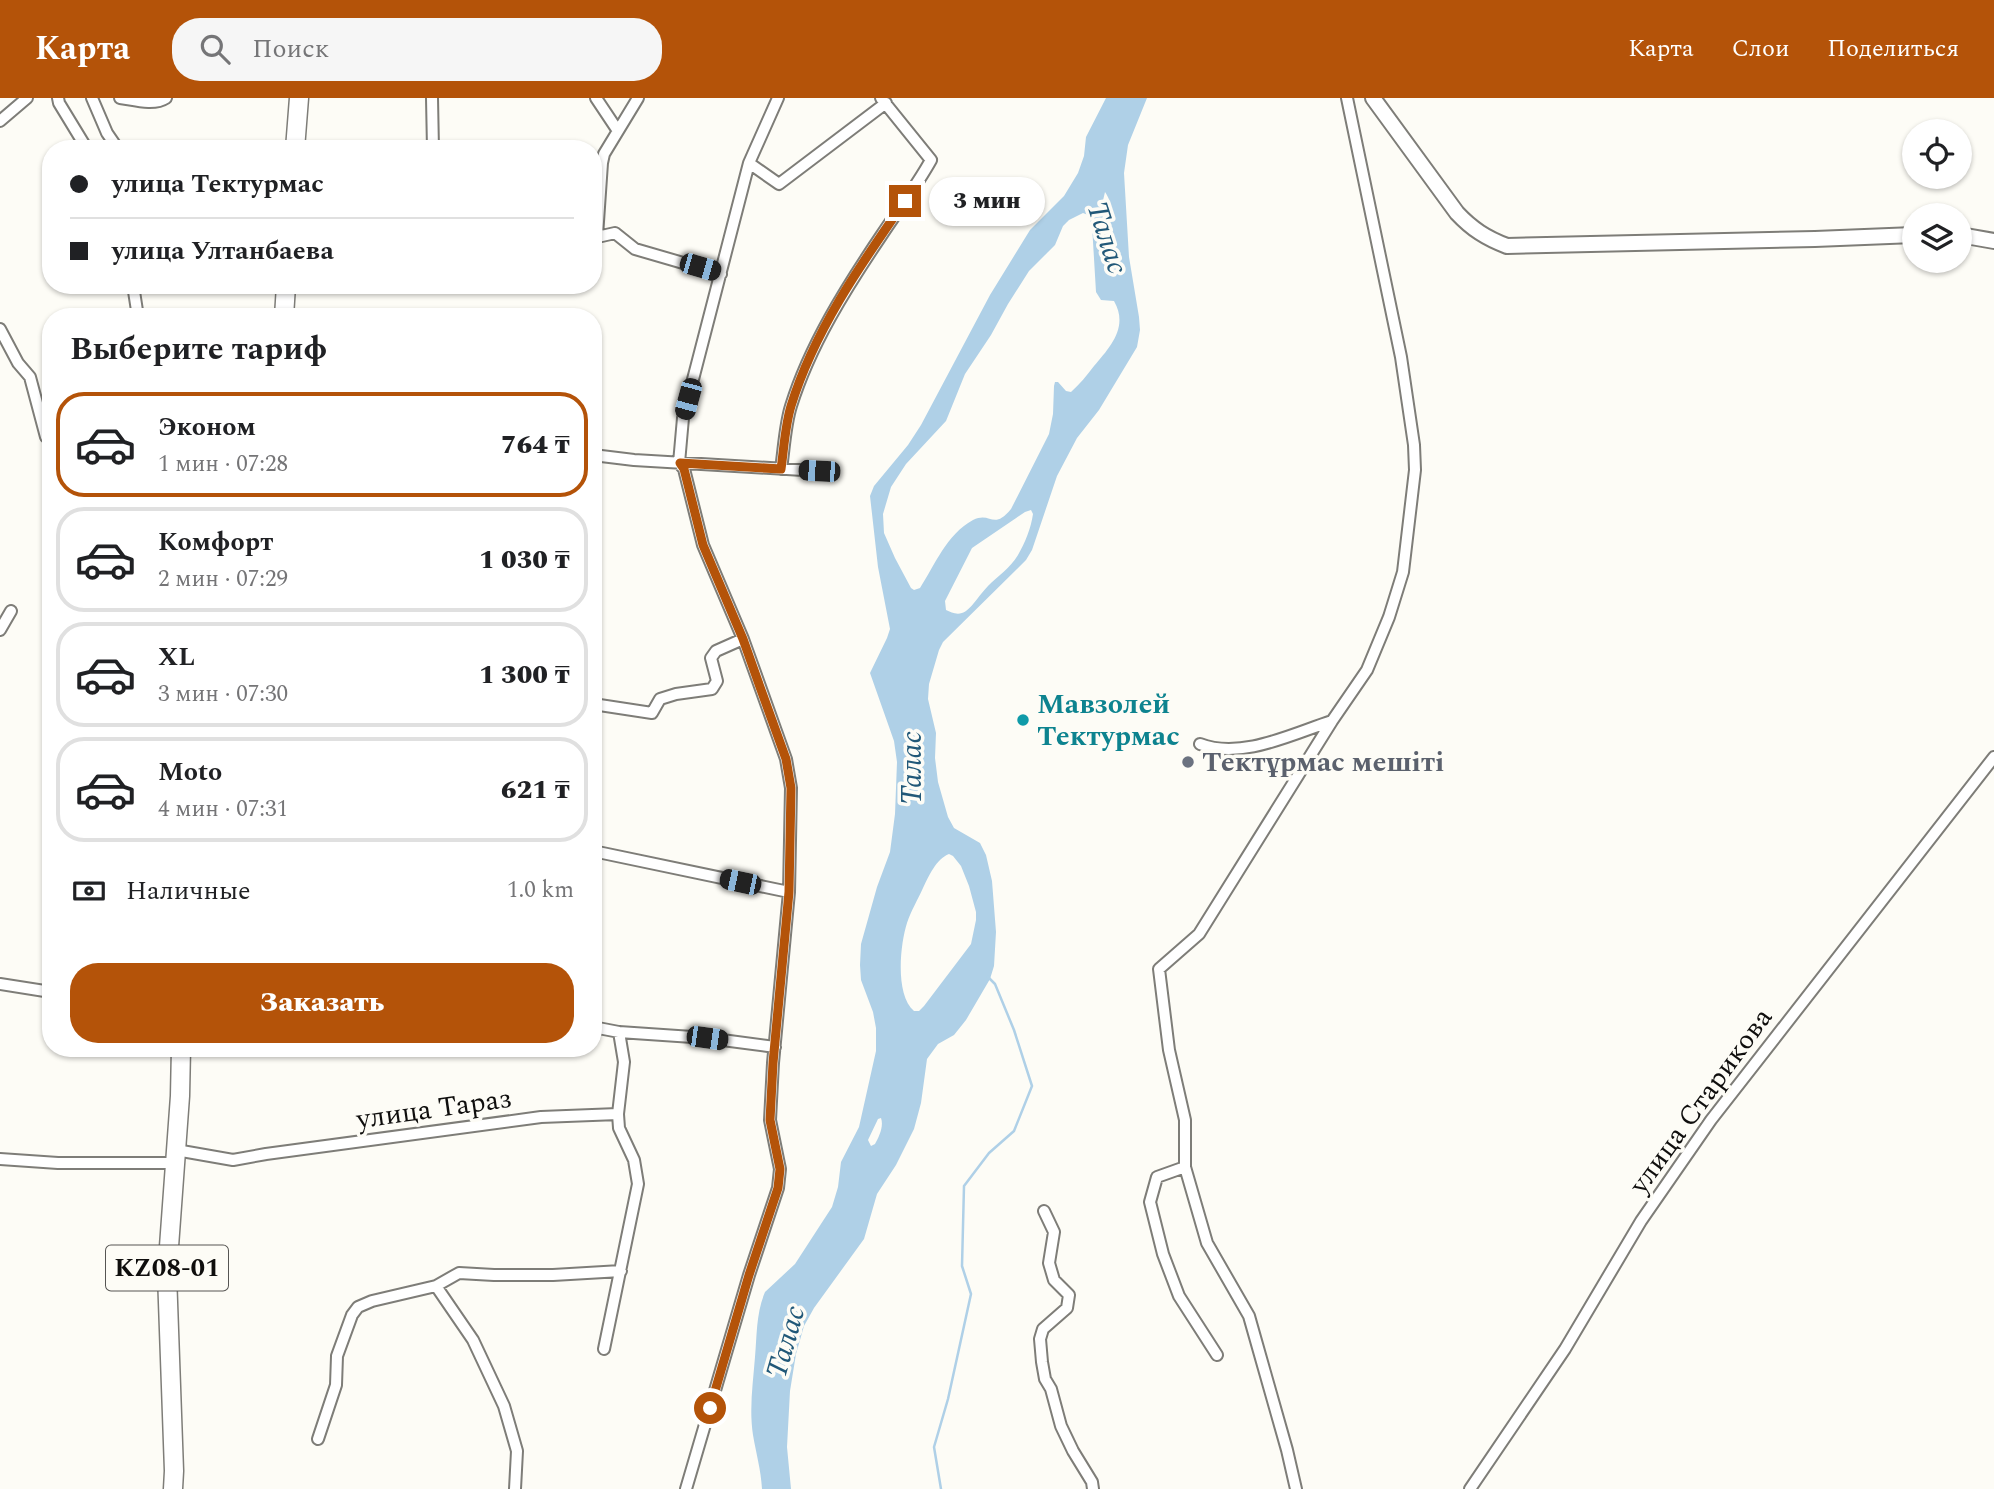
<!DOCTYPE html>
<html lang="ru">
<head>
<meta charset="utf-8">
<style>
	:root { --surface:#fff; --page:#f6f6f6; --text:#202124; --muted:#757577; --line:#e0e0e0; --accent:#b45309 }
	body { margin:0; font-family:Spectral,serif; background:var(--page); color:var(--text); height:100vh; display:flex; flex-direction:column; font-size:26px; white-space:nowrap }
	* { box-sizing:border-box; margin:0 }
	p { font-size:23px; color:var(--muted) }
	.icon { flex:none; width:38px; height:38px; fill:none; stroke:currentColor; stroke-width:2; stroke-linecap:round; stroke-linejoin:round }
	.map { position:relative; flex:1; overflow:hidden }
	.side { position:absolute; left:42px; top:210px; width:560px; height:749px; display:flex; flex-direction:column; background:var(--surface); border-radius:28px; box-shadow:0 2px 5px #0004 }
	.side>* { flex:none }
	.hud { position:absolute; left:42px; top:42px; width:560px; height:154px; border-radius:28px; box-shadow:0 2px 5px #0004; display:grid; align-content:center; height:154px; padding:0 28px; background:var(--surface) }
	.tools { position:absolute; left:1902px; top:21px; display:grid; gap:14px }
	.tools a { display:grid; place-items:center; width:70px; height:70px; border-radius:50%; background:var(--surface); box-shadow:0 2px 5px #0004; font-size:35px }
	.end { position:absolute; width:32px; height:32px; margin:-16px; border:9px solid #b45309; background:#fff; box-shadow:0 0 0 4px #fff }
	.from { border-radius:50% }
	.bubble { position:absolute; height:49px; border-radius:24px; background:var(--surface); box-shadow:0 2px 5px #0004; font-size:23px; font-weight:800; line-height:49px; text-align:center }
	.car { position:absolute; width:21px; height:42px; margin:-21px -10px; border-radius:9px; box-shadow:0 0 5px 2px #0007; background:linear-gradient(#222 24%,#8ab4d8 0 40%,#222 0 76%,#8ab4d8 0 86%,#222 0) }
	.hud b { display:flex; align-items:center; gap:24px; height:66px; font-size:26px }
	.hud b+b { border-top:2px solid var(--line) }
	.hud i { width:18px; height:18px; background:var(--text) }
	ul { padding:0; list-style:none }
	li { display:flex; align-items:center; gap:21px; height:105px; margin:0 14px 10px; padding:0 14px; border:4px solid var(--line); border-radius:28px }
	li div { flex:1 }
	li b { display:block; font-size:26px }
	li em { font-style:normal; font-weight:800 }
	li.current { border-color:var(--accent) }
	li>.icon { width:63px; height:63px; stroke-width:1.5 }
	h2 { padding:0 28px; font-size:32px; line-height:84px }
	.pay { display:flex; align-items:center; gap:18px; height:77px; padding:0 28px; font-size:26px }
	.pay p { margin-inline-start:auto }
	.primary-button { display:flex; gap:14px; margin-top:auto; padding:14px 28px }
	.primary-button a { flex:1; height:80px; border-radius:28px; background:var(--accent); color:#fff; font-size:28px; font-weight:800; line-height:80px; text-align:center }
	header { display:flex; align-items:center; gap:42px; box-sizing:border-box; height:98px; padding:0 35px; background:var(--accent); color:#fff }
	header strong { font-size:33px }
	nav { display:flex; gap:38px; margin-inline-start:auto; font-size:24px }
	.search { width:490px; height:63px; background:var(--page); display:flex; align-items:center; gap:18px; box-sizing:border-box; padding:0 24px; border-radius:28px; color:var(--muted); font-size:26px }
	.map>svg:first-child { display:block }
</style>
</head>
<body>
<header>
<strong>Карта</strong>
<div class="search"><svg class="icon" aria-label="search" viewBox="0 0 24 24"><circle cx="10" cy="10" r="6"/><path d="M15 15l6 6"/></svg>Поиск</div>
<nav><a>Карта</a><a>Слои</a><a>Поделиться</a></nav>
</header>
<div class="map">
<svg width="1994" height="1391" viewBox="0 0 1994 1391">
	<rect width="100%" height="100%" fill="#fdfcf6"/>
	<path fill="#afd0e7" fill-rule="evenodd" d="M1106,0H1147L1128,47L1124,75L1129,159L1139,219L1140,232L1137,249L1099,312L1077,340L1057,378L1032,452L1026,462L943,544L939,552L929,586L928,601L936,635L935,660L938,684L948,719L954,730L980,745L986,757L992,783L996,834L994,868L990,881L966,922L954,937L938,946L927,961L921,1005L914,1031L896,1067L877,1096L864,1141L814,1210L804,1228L796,1256L790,1293L787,1349L791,1391H762C761,1372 756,1355 753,1337C749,1311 753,1285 755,1259C757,1238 756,1215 765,1194L795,1166L832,1109L838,1089L841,1064L859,1029L876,953V930L873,914L861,882L860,867L861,846L877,789L890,754L895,716L897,664L894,643L870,575L887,540L890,531L878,469L870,398L874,388L908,347L921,327L990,197L1030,132L1064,98L1078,75L1084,58L1086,39ZM1105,94C1111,103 1115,116 1107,125L1104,123L1101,111ZM1083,115L1088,117L1092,127L1096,194L1101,202L1114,203C1129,229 1110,249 1094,268C1087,277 1080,286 1071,294L1066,293L1058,284H1055L1054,288L1053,316L1049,336L1011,411C993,433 991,413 973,422C946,437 935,467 920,490L914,492L911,490L895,460L884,435L883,416L891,389L906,366L946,323L965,276L991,237L1008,206L1029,173L1055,147L1063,128L1069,122ZM1031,412L1033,416C1031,430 1025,445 1018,457C1010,470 998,478 988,488C980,496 974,507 966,513C959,518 952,515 946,512L945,503L972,450L1025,414ZM949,756L953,758L961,768L969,788L976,814V822L971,846L924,908L919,913H914C895,897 900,847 907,825C911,813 918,801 923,790C929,778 936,761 949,756ZM881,1020C884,1028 879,1039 875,1046L871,1048L868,1042L878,1021Z"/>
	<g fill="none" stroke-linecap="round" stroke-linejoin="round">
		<path stroke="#afd0e7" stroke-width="2.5" d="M941,1391L934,1349L948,1301L971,1196L962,1168L964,1088L989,1055L1014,1033L1032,988L1014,932L995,886L988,879"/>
		<defs>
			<path id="minor" d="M58,0L59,5L87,51
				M92,0L107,35L118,51
				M120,0C134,2 154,8 166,0
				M432,0L433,51
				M596,0L618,33
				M0,23L27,0
				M749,65L779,86L886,5
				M597,138L602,65L604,56L638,0
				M593,140L615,135L635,151L721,176
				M133,187L138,219
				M0,231L18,265L30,279L46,339
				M593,357L634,362L819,373
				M781,371C784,351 785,327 791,308C810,247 846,190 881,138C898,112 916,89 931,62L881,0
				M593,471L594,475
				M0,532L11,513
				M593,606L652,615L660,601L676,596L712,591L717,583L711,560L716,553L743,541
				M1200,646C1241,662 1292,636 1332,623
				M593,753L789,794
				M0,886L51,894
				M593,929L619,934L707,940L775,949
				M176,1052L233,1062L266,1056L541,1019L618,1016L624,964L619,934
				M0,1061L58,1065H175
				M1185,1069L1157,1079L1150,1104L1163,1156L1179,1198L1217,1257
				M1044,1113L1054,1134L1049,1165L1054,1182L1069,1197L1067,1210L1043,1231L1040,1241L1042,1264L1045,1281L1051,1291L1061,1328L1073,1353L1092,1384L1093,1391
				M604,1251L638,1086L634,1062L619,1030L618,1016
				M318,1341L336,1287L337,1258L352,1217L358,1209L372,1203L436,1188
				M515,1391L517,1353L504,1308L473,1242L436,1188L459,1175L494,1177H553L621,1173
				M686,1391L749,1177L778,1090L780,1071L770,1022L773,965L789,794L791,690L786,661L743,541L703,447L684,371L679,365L683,320L749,65L778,0
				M1296,1391L1287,1352L1249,1218L1207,1145L1185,1069V1022L1169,952L1159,871L1199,836L1332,623L1367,572L1389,519L1403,474L1415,372L1414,347L1401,259L1347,0
				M1470,1391L1565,1251L1641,1123L1711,1022L1994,659"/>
			<path id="tertiary" d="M1373,0L1457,115C1472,131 1486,140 1507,148L1815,141L1914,137
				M1960,137L1994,143"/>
			<path id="primary" d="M295,51L299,0
				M284,219L286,187
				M173,1391L174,1373L167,1176L180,998L181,950"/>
		</defs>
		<use href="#minor" stroke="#7e7d78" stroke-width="14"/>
		<use href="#tertiary" stroke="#7e7d78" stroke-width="18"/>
		<use href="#primary" stroke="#7e7d78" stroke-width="21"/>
		<use href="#minor" stroke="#fff" stroke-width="10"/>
		<use href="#tertiary" stroke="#fff" stroke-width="14"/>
		<use href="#primary" stroke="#fff" stroke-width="18"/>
	</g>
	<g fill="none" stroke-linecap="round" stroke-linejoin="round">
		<path stroke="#b45309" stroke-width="9" d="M710,1310L749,1177L778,1090L780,1071L770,1022L773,965L789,794L791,690L786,661L760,589L743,541L703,447L684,371L680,365L781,371C784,350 785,328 791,308C814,233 861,166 905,103"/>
	</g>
	<circle fill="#0f9aa8" stroke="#fdfcf6" stroke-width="2.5" cx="1023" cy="622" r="7"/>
	<circle fill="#6b7280" stroke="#fdfcf6" stroke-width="2.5" cx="1188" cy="664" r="7"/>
	<g text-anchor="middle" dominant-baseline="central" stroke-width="7" stroke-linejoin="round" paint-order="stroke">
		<rect fill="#fdfcf6" stroke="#565553" stroke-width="2" x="106" y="1147.5" width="122" height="45" rx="5"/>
		<g font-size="26" font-weight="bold" fill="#0f0e0d">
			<text x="167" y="1170">KZ08-01</text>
		</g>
		<g font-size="28" font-weight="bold" fill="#0d838f" stroke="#fdfcf6" text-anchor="start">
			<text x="1037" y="606">Мавзолей<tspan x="1037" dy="32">Тектурмас</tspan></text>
		</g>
		<g font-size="28" font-weight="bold" fill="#5b616d" stroke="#fdfcf6" text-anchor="start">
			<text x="1202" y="664">Тектұрмас мешіті</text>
		</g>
		<g font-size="28" fill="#0f0e0d" stroke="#fdfcf6">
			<text transform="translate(1701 1003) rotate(-54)">улица Старикова</text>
			<text transform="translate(434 1011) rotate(-8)">улица Тараз</text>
		</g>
		<g font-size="30" font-style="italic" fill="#215878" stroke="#fdfcf6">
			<text transform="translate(1107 140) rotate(72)">Талас</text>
			<text transform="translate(912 670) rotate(-90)">Талас</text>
			<text transform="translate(786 1244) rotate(-74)">Талас</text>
		</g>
	</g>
</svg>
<div class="tools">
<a><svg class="icon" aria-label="locate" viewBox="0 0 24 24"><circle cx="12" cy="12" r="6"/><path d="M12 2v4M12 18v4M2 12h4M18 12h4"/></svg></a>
<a><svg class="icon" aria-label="layers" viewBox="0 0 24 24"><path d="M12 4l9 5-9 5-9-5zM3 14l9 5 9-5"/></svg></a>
</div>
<i class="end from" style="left:710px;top:1310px"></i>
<i class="end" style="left:905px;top:103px"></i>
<div class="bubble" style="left:929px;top:79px;width:116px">3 мин</div>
<i class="car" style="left:700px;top:169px;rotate:106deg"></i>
<i class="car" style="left:688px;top:301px;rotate:195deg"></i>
<i class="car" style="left:819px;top:373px;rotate:273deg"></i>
<i class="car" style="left:740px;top:784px;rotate:282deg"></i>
<i class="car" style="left:707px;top:940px;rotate:98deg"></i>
<div class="hud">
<b><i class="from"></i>улица Тектурмас</b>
<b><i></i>улица Ултанбаева</b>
</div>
<section class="side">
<h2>Выберите тариф</h2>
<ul>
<li class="current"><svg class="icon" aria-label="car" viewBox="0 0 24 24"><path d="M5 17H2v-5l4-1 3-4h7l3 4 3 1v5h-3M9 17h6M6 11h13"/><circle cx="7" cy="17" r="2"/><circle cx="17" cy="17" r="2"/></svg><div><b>Эконом</b><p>1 мин · 07:28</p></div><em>764 ₸</em></li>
<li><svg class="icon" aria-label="car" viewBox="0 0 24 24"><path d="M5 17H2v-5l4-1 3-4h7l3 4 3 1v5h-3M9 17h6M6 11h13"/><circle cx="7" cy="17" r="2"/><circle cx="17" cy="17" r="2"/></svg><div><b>Комфорт</b><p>2 мин · 07:29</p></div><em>1 030 ₸</em></li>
<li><svg class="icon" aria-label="car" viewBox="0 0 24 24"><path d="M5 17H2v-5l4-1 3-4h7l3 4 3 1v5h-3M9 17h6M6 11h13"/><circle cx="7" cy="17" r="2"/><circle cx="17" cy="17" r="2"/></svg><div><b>XL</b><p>3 мин · 07:30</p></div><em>1 300 ₸</em></li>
<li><svg class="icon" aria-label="car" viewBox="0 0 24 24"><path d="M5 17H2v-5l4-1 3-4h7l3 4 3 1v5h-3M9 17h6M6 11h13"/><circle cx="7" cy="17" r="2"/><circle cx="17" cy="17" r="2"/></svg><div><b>Moto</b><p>4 мин · 07:31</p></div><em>621 ₸</em></li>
</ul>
<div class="pay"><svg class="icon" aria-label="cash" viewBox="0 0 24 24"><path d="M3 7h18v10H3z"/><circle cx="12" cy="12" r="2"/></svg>Наличные<p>1.0 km</p></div>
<div class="primary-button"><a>Заказать</a></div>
</section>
</div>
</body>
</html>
